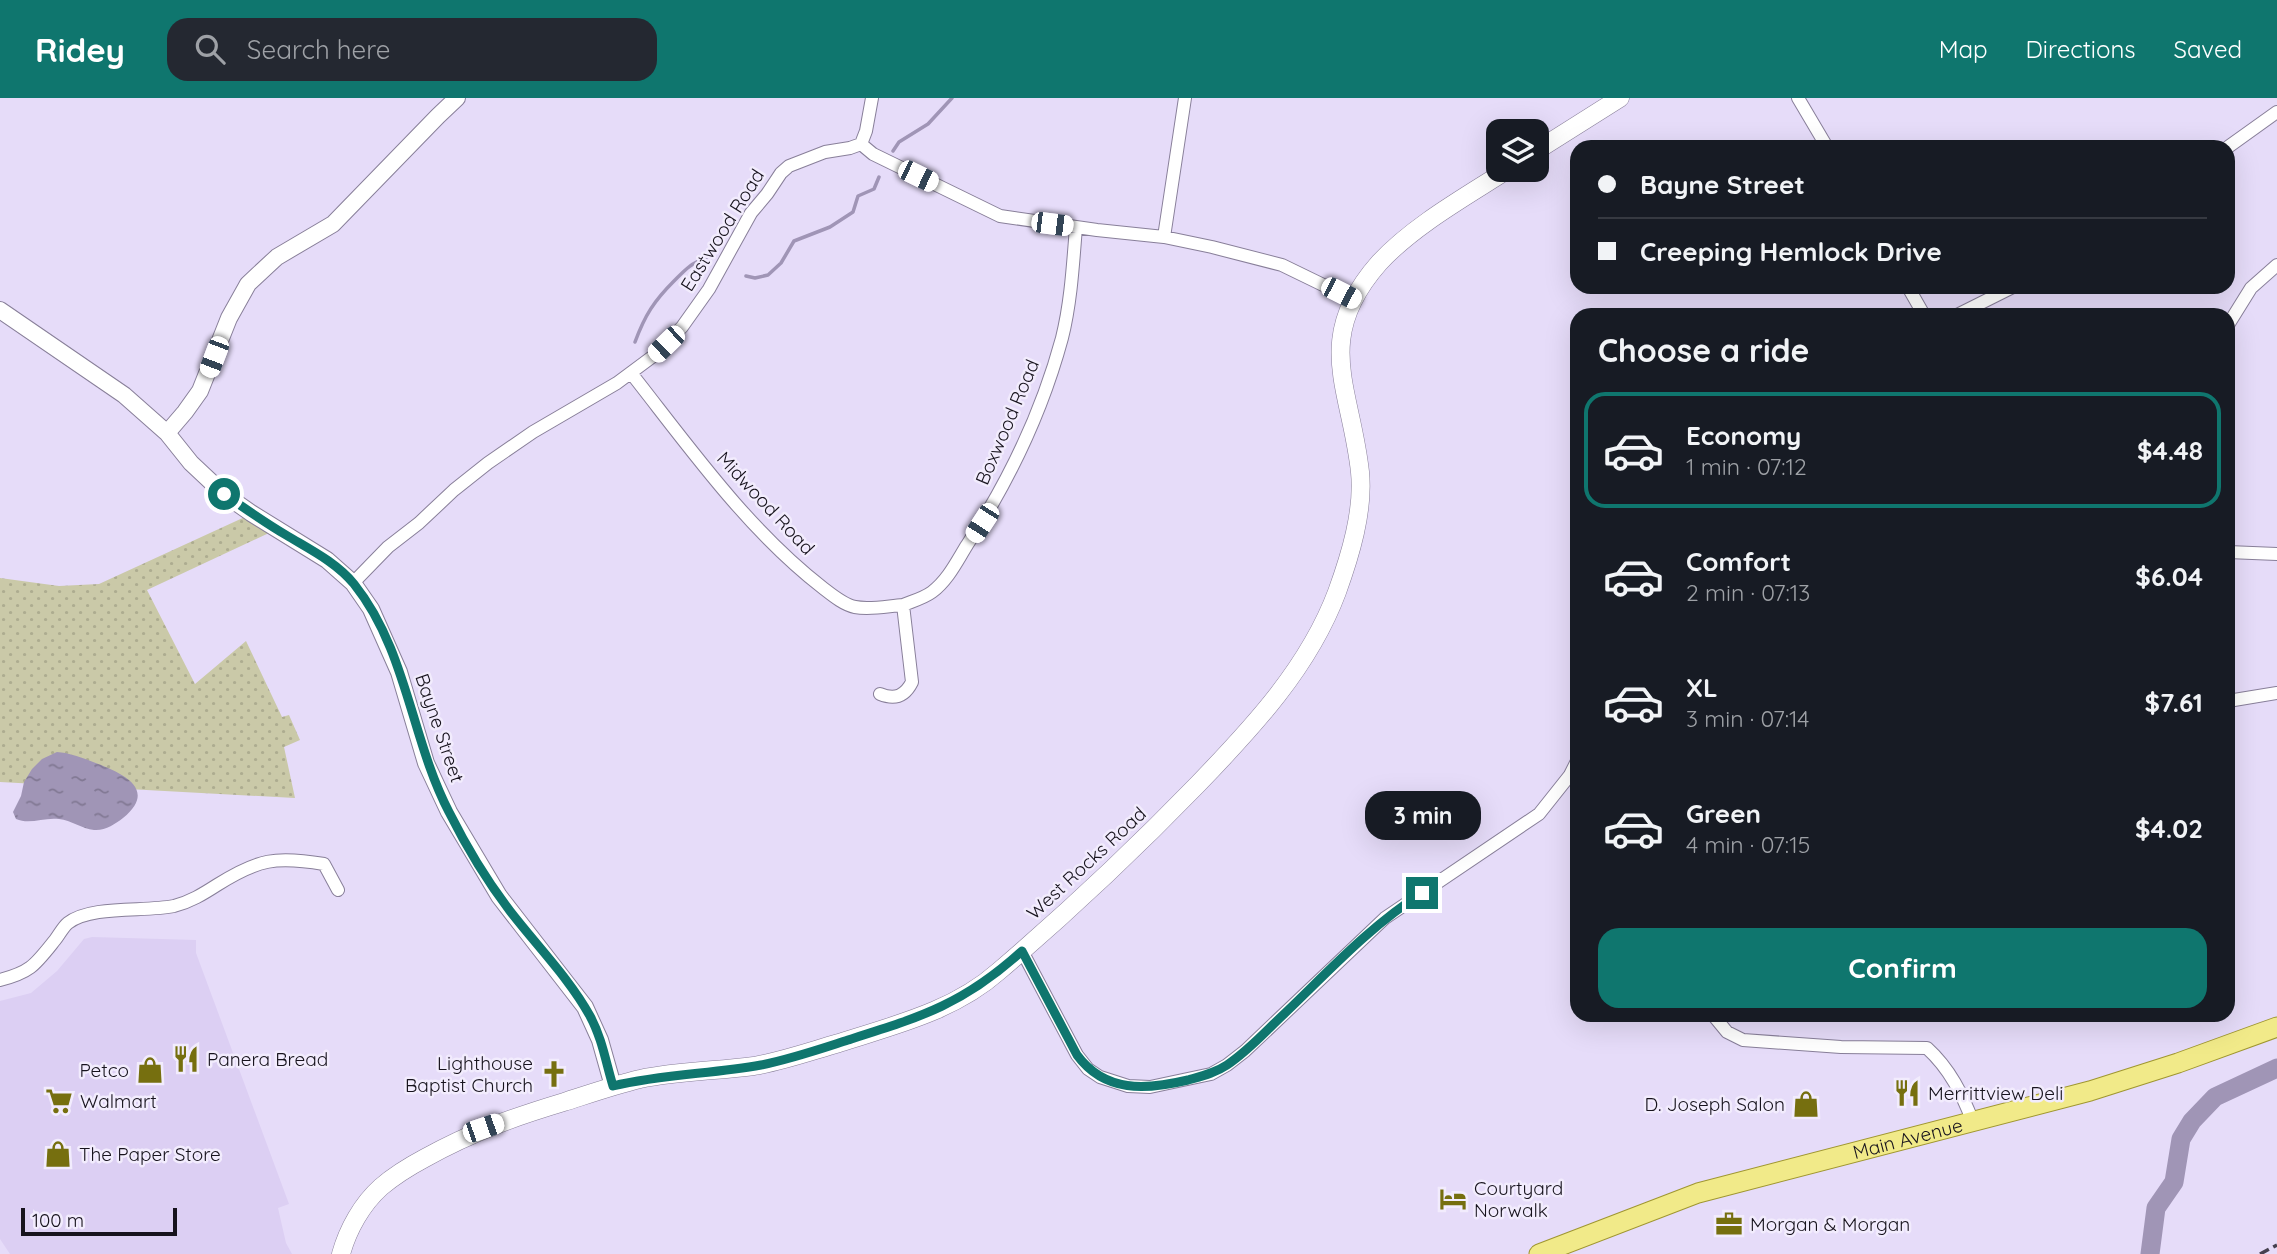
<!DOCTYPE html>
<html lang="en">
<head>
<meta charset="utf-8">
<style>
	:root { --surface:#171b24; --page:#242831; --text:#f1f3f6; --muted:#9ea1a6; --line:#363941; --accent:#0f766e }
	body { margin:0; font-family:Quicksand,sans-serif; background:var(--page); color:var(--text); height:100vh; display:flex; flex-direction:column; font-size:26px; white-space:nowrap }
	* { box-sizing:border-box; margin:0 }
	p { font-size:23px; color:var(--muted) }
	.icon { flex:none; width:38px; height:38px; fill:none; stroke:currentColor; stroke-width:2; stroke-linecap:round; stroke-linejoin:round }
	.map { position:relative; flex:1; overflow:hidden }
	.details { position:absolute; left:1570px; top:210px; width:665px; height:714px; display:flex; flex-direction:column; background:var(--surface); border-radius:21px; box-shadow:0 7px 28px #0002 }
	.details>* { flex:none }
	.guide { position:absolute; left:1570px; top:42px; width:665px; height:154px; border-radius:21px; box-shadow:0 7px 28px #0002; display:grid; align-content:center; height:154px; padding:0 28px; background:var(--surface) }
	.fabs { position:absolute; left:1486px; top:21px; display:grid; gap:14px }
	.fabs a { display:grid; place-items:center; width:63px; height:63px; border-radius:14px; background:var(--surface); box-shadow:0 7px 28px #0002; font-size:35px }
	.scale { position:absolute; left:21px; bottom:18px; width:156px; box-sizing:border-box; padding-left:7px; border:4px solid #17131d; border-top:0; font-size:19px; line-height:24px; white-space:nowrap; color:#17131d; -webkit-text-stroke:5px #f2ecfd; paint-order:stroke }
	.end { position:absolute; width:32px; height:32px; margin:-16px; border:9px solid #0f766e; background:#fff; box-shadow:0 0 0 4px #fff }
	.from { border-radius:50% }
	.bubble { position:absolute; height:49px; border-radius:21px; background:var(--surface); box-shadow:0 7px 28px #0002; font-size:23px; font-weight:800; line-height:49px; text-align:center }
	.car { position:absolute; width:21px; height:42px; margin:-21px -10px; border-radius:9px; box-shadow:0 0 5px 2px #0007; background:linear-gradient(#fff 24%,#345 0 40%,#fff 0 76%,#345 0 86%,#fff 0) }
	.guide b { display:flex; align-items:center; gap:24px; height:66px; font-size:26px }
	.guide b+b { border-top:2px solid var(--line) }
	.guide i { width:18px; height:18px; background:var(--text) }
	ul { padding:0; list-style:none }
	li { display:flex; align-items:center; gap:21px; height:116px; margin:0 14px 10px; padding:0 14px; border:4px solid transparent; border-radius:21px }
	li div { flex:1 }
	li b { display:block; font-size:26px }
	li em { font-style:normal; font-weight:800 }
	li.on { border-color:var(--accent) }
	li>.icon { width:63px; height:63px; stroke-width:1.5 }
	h2 { padding:0 28px; font-size:32px; line-height:84px }
	.button { display:flex; gap:14px; margin-top:auto; padding:14px 28px }
	.button a { flex:1; height:80px; border-radius:21px; background:var(--accent); color:#fff; font-size:28px; font-weight:800; line-height:80px; text-align:center }
	header { display:flex; align-items:center; gap:42px; box-sizing:border-box; height:98px; padding:0 35px; background:var(--accent); color:#fff }
	header strong { font-size:33px }
	nav { display:flex; gap:38px; margin-inline-start:auto; font-size:24px }
	.search { width:490px; height:63px; background:var(--page); display:flex; align-items:center; gap:18px; box-sizing:border-box; padding:0 24px; border-radius:21px; color:var(--muted); font-size:26px }
	.map>svg:first-child { display:block }
</style>
</head>
<body>
<header>
<strong>Ridey</strong>
<div class="search"><svg class="icon" aria-label="search" viewBox="0 0 24 24"><circle cx="10" cy="10" r="6"/><path d="M15 15l6 6"/></svg>Search here</div>
<nav><a>Map</a><a>Directions</a><a>Saved</a></nav>
</header>
<div class="map">
<svg width="2277" height="1156" viewBox="0 0 2277 1156">
	<defs>
		<pattern id="park-dots" width="8" height="8" patternUnits="userSpaceOnUse" patternTransform="scale(1.75)"><rect width="8" height="8" fill="#cac9a8"/><path d="M2 2h.1M6 6h.1" fill="none" stroke="#adac90" stroke-width="1.8" stroke-linecap="round"/></pattern>
		<pattern id="water-ripples" width="26" height="14" patternUnits="userSpaceOnUse" patternTransform="scale(1.75)"><rect width="26" height="14" fill="#a095b6"/><path d="M2 4q2-2 4 0t4 0M15 11q2-2 4 0t4 0" fill="none" stroke="#817893"/></pattern>
	</defs>
	<rect width="100%" height="100%" fill="#e6dcf9"/>
	<path fill="#dccff3" d="M92,839L196,842V855L289,1106L278,1110L286,1145L292,1156H10L0,1141V903L31,895L57,873L84,841Z"/>
	<path fill="url(#park-dots)" d="M247,418L269,435L147,492L195,586L246,543L282,619L289,617L300,642L284,649L295,700L0,684V480L59,488L99,486Z"/>
	<path fill="url(#water-ripples)" d="M57,654C69,655 77,658 88,662C114,672 162,688 123,720C115,726 105,733 94,732C82,731 71,722 59,721C44,719 30,727 16,721L13,714L21,698L24,684L32,671L42,661Z"/>
	<g fill="none" stroke-linecap="round" stroke-linejoin="round">
		<path stroke="#a095b6" stroke-width="3.5" d="M893,53L899,44L928,26L952,0
			M746,178L755,180L768,177L781,165L794,143L830,129L853,114L858,98L874,91L879,79
			M635,244C645,217 654,203 674,183C686,171 690,166 706,160"/>
		<path stroke="#a095b6" stroke-width="19" d="M2150,1156L2156,1110L2174,1084L2181,1041L2192,1023L2215,999L2277,970"/>
		<defs>
			<path id="minor" d="M1798,0L1827,49
				M861,46L873,56L1000,118L1097,132L1164,139L1212,149L1282,167L1354,202
				M861,46L866,33L872,0
				M2228,49L2277,14
				M1164,139L1185,0
				M1908,189L1924,217
				M1957,217L2013,189
				M2228,227L2251,190L2277,167
				M631,275C690,350 747,431 823,490C832,497 844,507 855,509C870,512 888,508 903,507
				M2228,454L2277,456
				M353,485L388,449L419,425L454,392L488,365L533,334L617,285L656,256L682,229L709,191L751,115L767,96L781,75L789,68L825,54L850,50L861,46
				M880,596C895,602 905,598 912,584L903,507C913,503 924,500 932,494C948,482 957,463 967,447C1009,383 1042,314 1062,240C1071,204 1073,166 1076,129
				M2228,603L2277,595
				M1022,853L1077,957L1088,971L1100,979L1128,988L1150,989L1211,976L1227,967L1245,953L1385,820L1539,716L1570,677L1577,663
				M0,882C31,874 35,867 55,842C59,837 63,829 68,825C91,807 145,814 174,808C190,804 203,796 217,787C258,761 276,758 324,766L338,792
				M1713,917L1727,934L1743,942L1841,949L1927,950C1950,971 1962,996 1973,1024"/>
			<path id="tertiary" d="M0,212L124,297L167,335L191,365L224,396L251,415L327,462L353,485L371,511L399,574L426,665L449,714L499,798L585,909L600,942L613,988
				M167,335L185,314L200,293L229,220L248,186L277,159L333,126L438,18L457,0"/>
			<path id="secondary" d="M1536,53L1620,0
				M341,1156C348,1131 362,1106 381,1089C395,1077 410,1068 425,1060C472,1034 514,1019 564,1004C589,996 615,987 640,981C678,973 717,973 754,968C783,963 811,953 839,945C895,927 954,913 999,873C1068,814 1135,751 1198,686C1253,629 1309,569 1337,494C1350,458 1364,413 1360,374C1351,290 1312,241 1379,165C1413,128 1465,99 1507,72"/>
			<g id="primary">
				<path id="s1" d="M1539,1156L1698,1095L2090,993L2178,965L2277,929"/>
			</g>
		</defs>
		<use href="#minor" stroke="#887f99" stroke-width="14"/>
		<use href="#tertiary" stroke="#887f99" stroke-width="18"/>
		<use href="#secondary" stroke="#887f99" stroke-width="19"/>
		<use href="#primary" stroke="#9f9630" stroke-width="21"/>
		<use href="#minor" stroke="#fff" stroke-width="12"/>
		<use href="#tertiary" stroke="#fff" stroke-width="16"/>
		<use href="#secondary" stroke="#fff" stroke-width="18"/>
		<use href="#primary" stroke="#f1ea89" stroke-width="19"/>
		<path stroke="#46414f" stroke-width="3.5" stroke-dasharray="10 5" stroke-linecap="butt" d="M2260,1156L2277,1147"/>
	</g>
	<g fill="none" stroke-linecap="round" stroke-linejoin="round">
		<path stroke="#0f766e" stroke-width="9" d="M224,396C244,410 264,424 286,437C309,451 336,464 354,486C407,552 411,641 449,714C466,748 487,783 510,813C537,848 569,880 590,918C602,940 606,965 613,988C662,976 712,976 761,967C791,961 820,951 848,942C921,919 964,906 1022,853L1077,957C1105,995 1146,992 1188,982C1202,978 1215,975 1227,967C1248,953 1265,934 1283,917C1328,874 1370,828 1422,795"/>
	</g>
	<defs>
		<symbol id="restaurant-bare" viewBox="-9 -9 18 18"><path d="M-5-6h1v4h1v-4h1v4h1v-4h1v5L-1.5 .5V6h-2V.5L-5-1ZM5-6V6H3V1.5H1.5Q1.5-4 5-6Z" fill="#766f0f" stroke="#f2ecfd" stroke-width="2.5" paint-order="stroke"/></symbol>
		<symbol id="shop-bare" viewBox="-9 -9 18 18"><path d="M-5-2.5h2.3a2.7 3.5 0 0 1 5.4 0H5L5.5 6h-11ZM-1.5-2.5h3a1.5 2.3 0 0 0-3 0Z" fill="#766f0f" stroke="#f2ecfd" stroke-width="2.5" paint-order="stroke"/></symbol>
		<symbol id="church-bare" viewBox="-9 -9 18 18"><path d="M-1.2-6h2.4v3.5h3.3v2.4h-3.3V6h-2.4V-.1h-3.3v-2.4h3.3Z" fill="#766f0f" stroke="#f2ecfd" stroke-width="2.5" paint-order="stroke"/></symbol>
		<symbol id="supermarket-bare" viewBox="-9 -9 18 18"><path d="M-6-5.5h2.5l.6 2H6L4.5 2H-2.5L-4.4-4H-6ZM-1.5 3.2a1.3 1.3 0 1 0 .1 0ZM3 3.2a1.3 1.3 0 1 0 .1 0Z" fill="#766f0f" stroke="#f2ecfd" stroke-width="2.5" paint-order="stroke"/></symbol>
		<symbol id="hotel-bare" viewBox="-9 -9 18 18"><path d="M-6-4.5h1.5V1H6V5H4.5V3h-9V5H-6ZM-4 0a1.8 1.8 0 1 1 3.6 0ZM.5 0V-2.5h3Q6-2.5 6 0Z" fill="#766f0f" stroke="#f2ecfd" stroke-width="2.5" paint-order="stroke"/></symbol>
		<symbol id="office-bare" viewBox="-9 -9 18 18"><path d="M-6-3h4V-5.5h4V-3h4V5H-6ZM-1-4.5V-3h2v-1.5ZM-6 0V1H6V0Z" fill="#766f0f" stroke="#f2ecfd" stroke-width="2.5" paint-order="stroke"/></symbol>
	</defs>
	<g fill-rule="evenodd">
		<use href="#restaurant-bare" x="167" y="942" width="38" height="38"/>
		<use href="#shop-bare" x="131" y="953" width="38" height="38"/>
		<use href="#church-bare" x="535" y="957" width="38" height="38"/>
		<use href="#restaurant-bare" x="1888" y="976" width="38" height="38"/>
		<use href="#supermarket-bare" x="40" y="984" width="38" height="38"/>
		<use href="#shop-bare" x="1787" y="987" width="38" height="38"/>
		<use href="#shop-bare" x="39" y="1037" width="38" height="38"/>
		<use href="#hotel-bare" x="1434" y="1082" width="38" height="38"/>
		<use href="#office-bare" x="1710" y="1107" width="38" height="38"/>
	</g>
	<g text-anchor="middle" dominant-baseline="central" stroke-width="5" stroke-linejoin="round" paint-order="stroke">
		<g font-size="19" fill="#17131d" stroke="#f2ecfd">
			<text transform="translate(722 132) rotate(-58)">Eastwood Road</text>
			<text transform="translate(1007 324) rotate(-67)">Boxwood Road</text>
			<text transform="translate(766 405) rotate(47)">Midwood Road</text>
			<text transform="translate(440 630) rotate(71)">Bayne Street</text>
			<text transform="translate(1086 765) rotate(-43)">West Rocks Road</text>
			<text stroke="none"><textPath href="#s1" startOffset="387">Main Avenue</textPath></text>
		</g>
		<g font-size="19" fill="#17131d" stroke="#f2ecfd" text-anchor="start">
			<text x="207" y="961">Panera Bread</text>
			<text x="533" y="965" text-anchor="end">Lighthouse<tspan x="533" dy="22">Baptist Church</tspan></text>
			<text x="129" y="972" text-anchor="end">Petco</text>
			<text x="1928" y="995">Merrittview Deli</text>
			<text x="80" y="1003">Walmart</text>
			<text x="1785" y="1006" text-anchor="end">D. Joseph Salon</text>
			<text x="79" y="1056">The Paper Store</text>
			<text x="1474" y="1090">Courtyard<tspan x="1474" dy="22">Norwalk</tspan></text>
			<text x="1750" y="1126">Morgan &amp; Morgan</text>
		</g>
	</g>
</svg>
<div class="fabs">
<a><svg class="icon" aria-label="layers" viewBox="0 0 24 24"><path d="M12 4l9 5-9 5-9-5zM3 14l9 5 9-5"/></svg></a>
</div>
<div class="scale">100 m</div>
<i class="end from" style="left:224px;top:396px"></i>
<i class="end" style="left:1422px;top:795px"></i>
<div class="bubble" style="left:1365px;top:693px;width:116px">3 min</div>
<i class="car" style="left:918px;top:78px;rotate:116deg"></i>
<i class="car" style="left:1052px;top:126px;rotate:97deg"></i>
<i class="car" style="left:1341px;top:195px;rotate:117deg"></i>
<i class="car" style="left:666px;top:246px;rotate:226deg"></i>
<i class="car" style="left:214px;top:259px;rotate:201deg"></i>
<i class="car" style="left:982px;top:425px;rotate:213deg"></i>
<i class="car" style="left:483px;top:1030px;rotate:71deg"></i>
<div class="guide">
<b><i class="from"></i>Bayne Street</b>
<b><i></i>Creeping Hemlock Drive</b>
</div>
<section class="details">
<h2>Choose a ride</h2>
<ul>
<li class="on"><svg class="icon" aria-label="car" viewBox="0 0 24 24"><path d="M5 17H2v-5l4-1 3-4h7l3 4 3 1v5h-3M9 17h6M6 11h13"/><circle cx="7" cy="17" r="2"/><circle cx="17" cy="17" r="2"/></svg><div><b>Economy</b><p>1 min · 07:12</p></div><em>$4.48</em></li>
<li><svg class="icon" aria-label="car" viewBox="0 0 24 24"><path d="M5 17H2v-5l4-1 3-4h7l3 4 3 1v5h-3M9 17h6M6 11h13"/><circle cx="7" cy="17" r="2"/><circle cx="17" cy="17" r="2"/></svg><div><b>Comfort</b><p>2 min · 07:13</p></div><em>$6.04</em></li>
<li><svg class="icon" aria-label="car" viewBox="0 0 24 24"><path d="M5 17H2v-5l4-1 3-4h7l3 4 3 1v5h-3M9 17h6M6 11h13"/><circle cx="7" cy="17" r="2"/><circle cx="17" cy="17" r="2"/></svg><div><b>XL</b><p>3 min · 07:14</p></div><em>$7.61</em></li>
<li><svg class="icon" aria-label="car" viewBox="0 0 24 24"><path d="M5 17H2v-5l4-1 3-4h7l3 4 3 1v5h-3M9 17h6M6 11h13"/><circle cx="7" cy="17" r="2"/><circle cx="17" cy="17" r="2"/></svg><div><b>Green</b><p>4 min · 07:15</p></div><em>$4.02</em></li>
</ul>
<div class="button"><a>Confirm</a></div>
</section>
</div>
</body>
</html>
